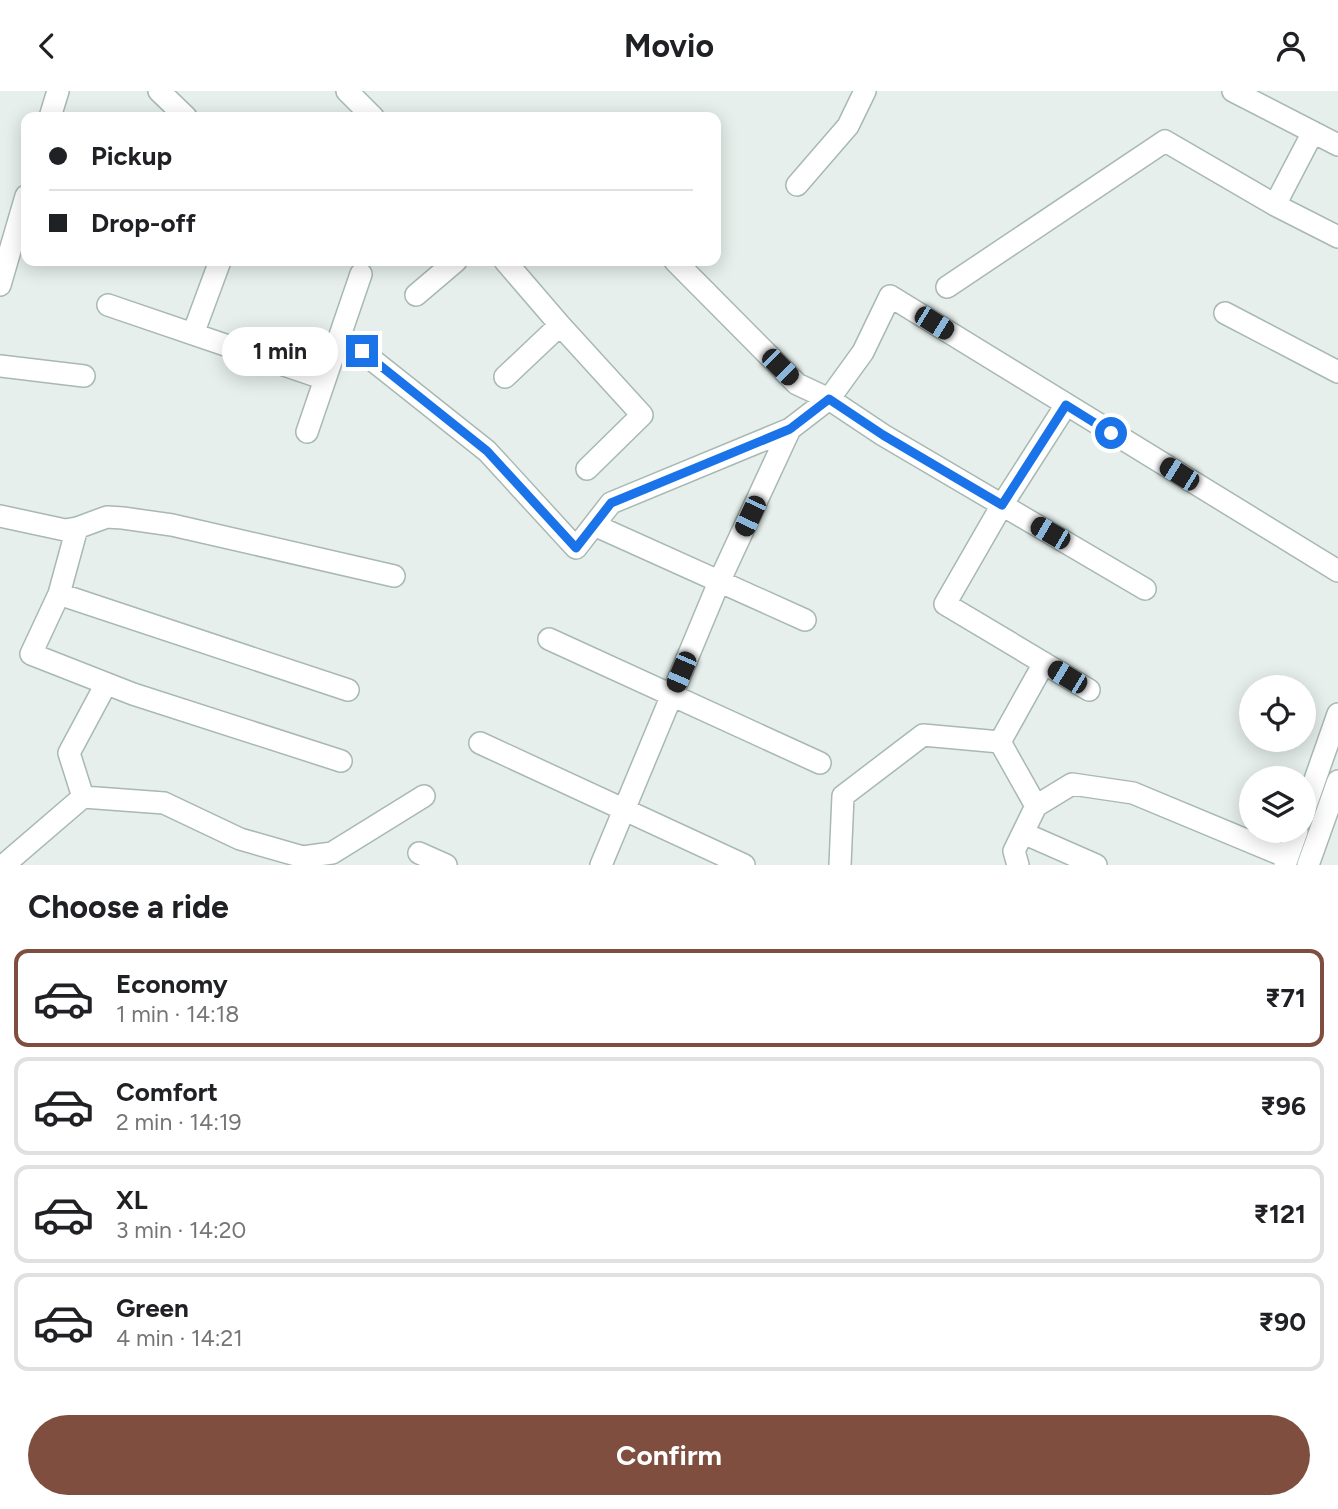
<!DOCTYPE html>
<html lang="en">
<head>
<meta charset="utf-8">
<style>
	:root { --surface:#fff; --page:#f6f6f6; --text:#202124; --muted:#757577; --line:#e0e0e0; --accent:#7f4e3f }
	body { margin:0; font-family:Figtree,sans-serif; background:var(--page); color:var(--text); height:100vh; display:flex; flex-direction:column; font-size:26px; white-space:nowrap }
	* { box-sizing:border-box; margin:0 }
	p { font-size:23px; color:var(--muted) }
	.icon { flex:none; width:38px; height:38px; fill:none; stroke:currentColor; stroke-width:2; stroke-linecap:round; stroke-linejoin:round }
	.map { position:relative; height:774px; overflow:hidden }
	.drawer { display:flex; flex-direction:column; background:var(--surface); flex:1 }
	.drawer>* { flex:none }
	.top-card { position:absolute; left:21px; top:21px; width:700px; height:154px; border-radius:14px; box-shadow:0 4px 18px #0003; display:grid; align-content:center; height:154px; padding:0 28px; background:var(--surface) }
	.controls { position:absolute; left:1239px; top:584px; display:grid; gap:14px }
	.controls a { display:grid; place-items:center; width:77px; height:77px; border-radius:50%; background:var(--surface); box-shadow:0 4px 18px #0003; font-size:35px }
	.end { position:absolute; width:32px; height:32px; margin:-16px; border:9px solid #1a73e8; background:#fff; box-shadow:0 0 0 4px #fff }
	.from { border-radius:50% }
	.bubble { position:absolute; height:49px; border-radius:24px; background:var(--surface); box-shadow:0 4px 18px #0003; font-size:23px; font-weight:700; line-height:49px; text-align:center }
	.car { position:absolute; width:21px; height:42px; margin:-21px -10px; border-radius:9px; box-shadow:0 0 5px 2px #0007; background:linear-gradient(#222 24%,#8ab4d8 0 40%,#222 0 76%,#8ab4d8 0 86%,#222 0) }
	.top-card b { display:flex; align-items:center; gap:24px; height:66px; font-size:26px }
	.top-card b+b { border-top:2px solid var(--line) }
	.top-card i { width:18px; height:18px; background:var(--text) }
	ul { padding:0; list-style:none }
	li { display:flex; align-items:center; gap:21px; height:98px; margin:0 14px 10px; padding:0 14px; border:4px solid var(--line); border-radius:14px }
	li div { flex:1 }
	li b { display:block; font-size:26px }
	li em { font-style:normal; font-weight:700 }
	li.selected { border-color:var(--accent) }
	li>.icon { width:63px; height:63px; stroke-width:1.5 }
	h2 { padding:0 28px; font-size:32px; line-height:84px }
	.button { display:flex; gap:14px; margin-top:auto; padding:14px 28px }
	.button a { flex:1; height:80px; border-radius:42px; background:var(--accent); color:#fff; font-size:28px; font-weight:700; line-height:80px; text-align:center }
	header { display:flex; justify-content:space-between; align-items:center; height:91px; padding:0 28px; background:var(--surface); font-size:32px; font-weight:700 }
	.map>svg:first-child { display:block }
</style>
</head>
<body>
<header><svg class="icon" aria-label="back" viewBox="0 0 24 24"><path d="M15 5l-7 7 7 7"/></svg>Movio<svg class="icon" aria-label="person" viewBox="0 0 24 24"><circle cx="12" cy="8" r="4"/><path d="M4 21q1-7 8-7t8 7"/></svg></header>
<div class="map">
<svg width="1338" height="774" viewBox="0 0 1338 774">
	<rect width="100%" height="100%" fill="#e6efeb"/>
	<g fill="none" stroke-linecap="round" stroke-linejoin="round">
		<defs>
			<path id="minor" d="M159,0L186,26
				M347,0L373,26
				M1233,0L1338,54
				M50,26L58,0
				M797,94L848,35L865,0
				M1275,114L1313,41
				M505,170L560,234L642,324L587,378
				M675,170L797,293L829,308L883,344L1145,498
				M0,194L26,105
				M947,196L1165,50L1275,114L1338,146
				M416,204L456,170
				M108,214L325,288
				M1225,222L1338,281
				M193,243L220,170
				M341,244L487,360L576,457L611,412L790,338
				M0,275L84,285
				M505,286L560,234
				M1066,314L1002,414L945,513L1089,599
				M307,341L361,183
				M0,425L65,439L77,437L107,426L123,427L172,434L394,485
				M594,434L805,529
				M77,437L59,503L31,563L133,603L341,670
				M59,503L348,599
				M549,548L820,672
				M106,593L69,662L83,706L164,712L240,748L303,766L332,762L424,705
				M1000,651L1036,715
				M480,652L744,774
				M1304,720L1338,623
				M1023,742L1096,774
				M419,762L446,774
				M5,773L83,706
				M601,774L719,491L790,338L829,308L863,261L890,205L1338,480
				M840,774L843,705L923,644L1000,651L1044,572
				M1018,774L1014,760L1036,715L1072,693L1133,702L1287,766
				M1285,774L1297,740
				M1308,774L1338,690"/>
		</defs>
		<use href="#minor" stroke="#a8b8b2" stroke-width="24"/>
		<use href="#minor" stroke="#fff" stroke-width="21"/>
	</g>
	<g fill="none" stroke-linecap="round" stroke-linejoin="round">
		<path stroke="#1a73e8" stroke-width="9" d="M362,260L487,360L576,457L611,412L790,338L829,308L883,344L1002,414L1066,314L1111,342"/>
	</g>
</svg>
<div class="controls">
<a><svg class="icon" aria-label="locate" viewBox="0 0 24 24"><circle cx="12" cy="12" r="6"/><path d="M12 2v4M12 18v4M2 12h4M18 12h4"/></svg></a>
<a><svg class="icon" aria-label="layers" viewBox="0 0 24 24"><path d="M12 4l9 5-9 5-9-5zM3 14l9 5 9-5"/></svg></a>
</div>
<i class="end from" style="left:1111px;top:342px"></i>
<i class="end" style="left:362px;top:260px"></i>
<div class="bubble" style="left:222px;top:236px;width:116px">1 min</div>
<i class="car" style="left:934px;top:232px;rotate:122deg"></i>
<i class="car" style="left:780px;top:276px;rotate:135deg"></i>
<i class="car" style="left:1179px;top:383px;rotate:302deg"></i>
<i class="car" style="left:750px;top:425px;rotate:205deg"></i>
<i class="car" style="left:1050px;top:442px;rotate:300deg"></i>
<i class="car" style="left:681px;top:581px;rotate:203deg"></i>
<i class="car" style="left:1067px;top:586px;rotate:301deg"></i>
<div class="top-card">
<b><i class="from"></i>Pickup</b>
<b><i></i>Drop-off</b>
</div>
</div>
<section class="drawer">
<h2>Choose a ride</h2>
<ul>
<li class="selected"><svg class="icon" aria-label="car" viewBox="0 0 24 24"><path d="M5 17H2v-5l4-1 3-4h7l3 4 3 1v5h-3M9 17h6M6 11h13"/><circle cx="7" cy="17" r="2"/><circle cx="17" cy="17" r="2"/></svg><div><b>Economy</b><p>1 min · 14:18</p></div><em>₹71</em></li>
<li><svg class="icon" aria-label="car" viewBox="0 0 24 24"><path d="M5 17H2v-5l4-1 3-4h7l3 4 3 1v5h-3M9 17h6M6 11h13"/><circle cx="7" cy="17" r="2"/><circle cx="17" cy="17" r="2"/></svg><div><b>Comfort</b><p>2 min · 14:19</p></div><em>₹96</em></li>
<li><svg class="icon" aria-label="car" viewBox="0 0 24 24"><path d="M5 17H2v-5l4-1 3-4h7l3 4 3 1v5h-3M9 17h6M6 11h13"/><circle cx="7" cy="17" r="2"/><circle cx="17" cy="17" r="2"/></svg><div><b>XL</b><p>3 min · 14:20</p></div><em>₹121</em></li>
<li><svg class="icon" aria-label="car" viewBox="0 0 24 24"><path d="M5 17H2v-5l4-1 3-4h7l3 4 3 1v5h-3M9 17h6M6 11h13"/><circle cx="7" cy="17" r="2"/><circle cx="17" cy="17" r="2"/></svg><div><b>Green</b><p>4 min · 14:21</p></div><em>₹90</em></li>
</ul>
<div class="button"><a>Confirm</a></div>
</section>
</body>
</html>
